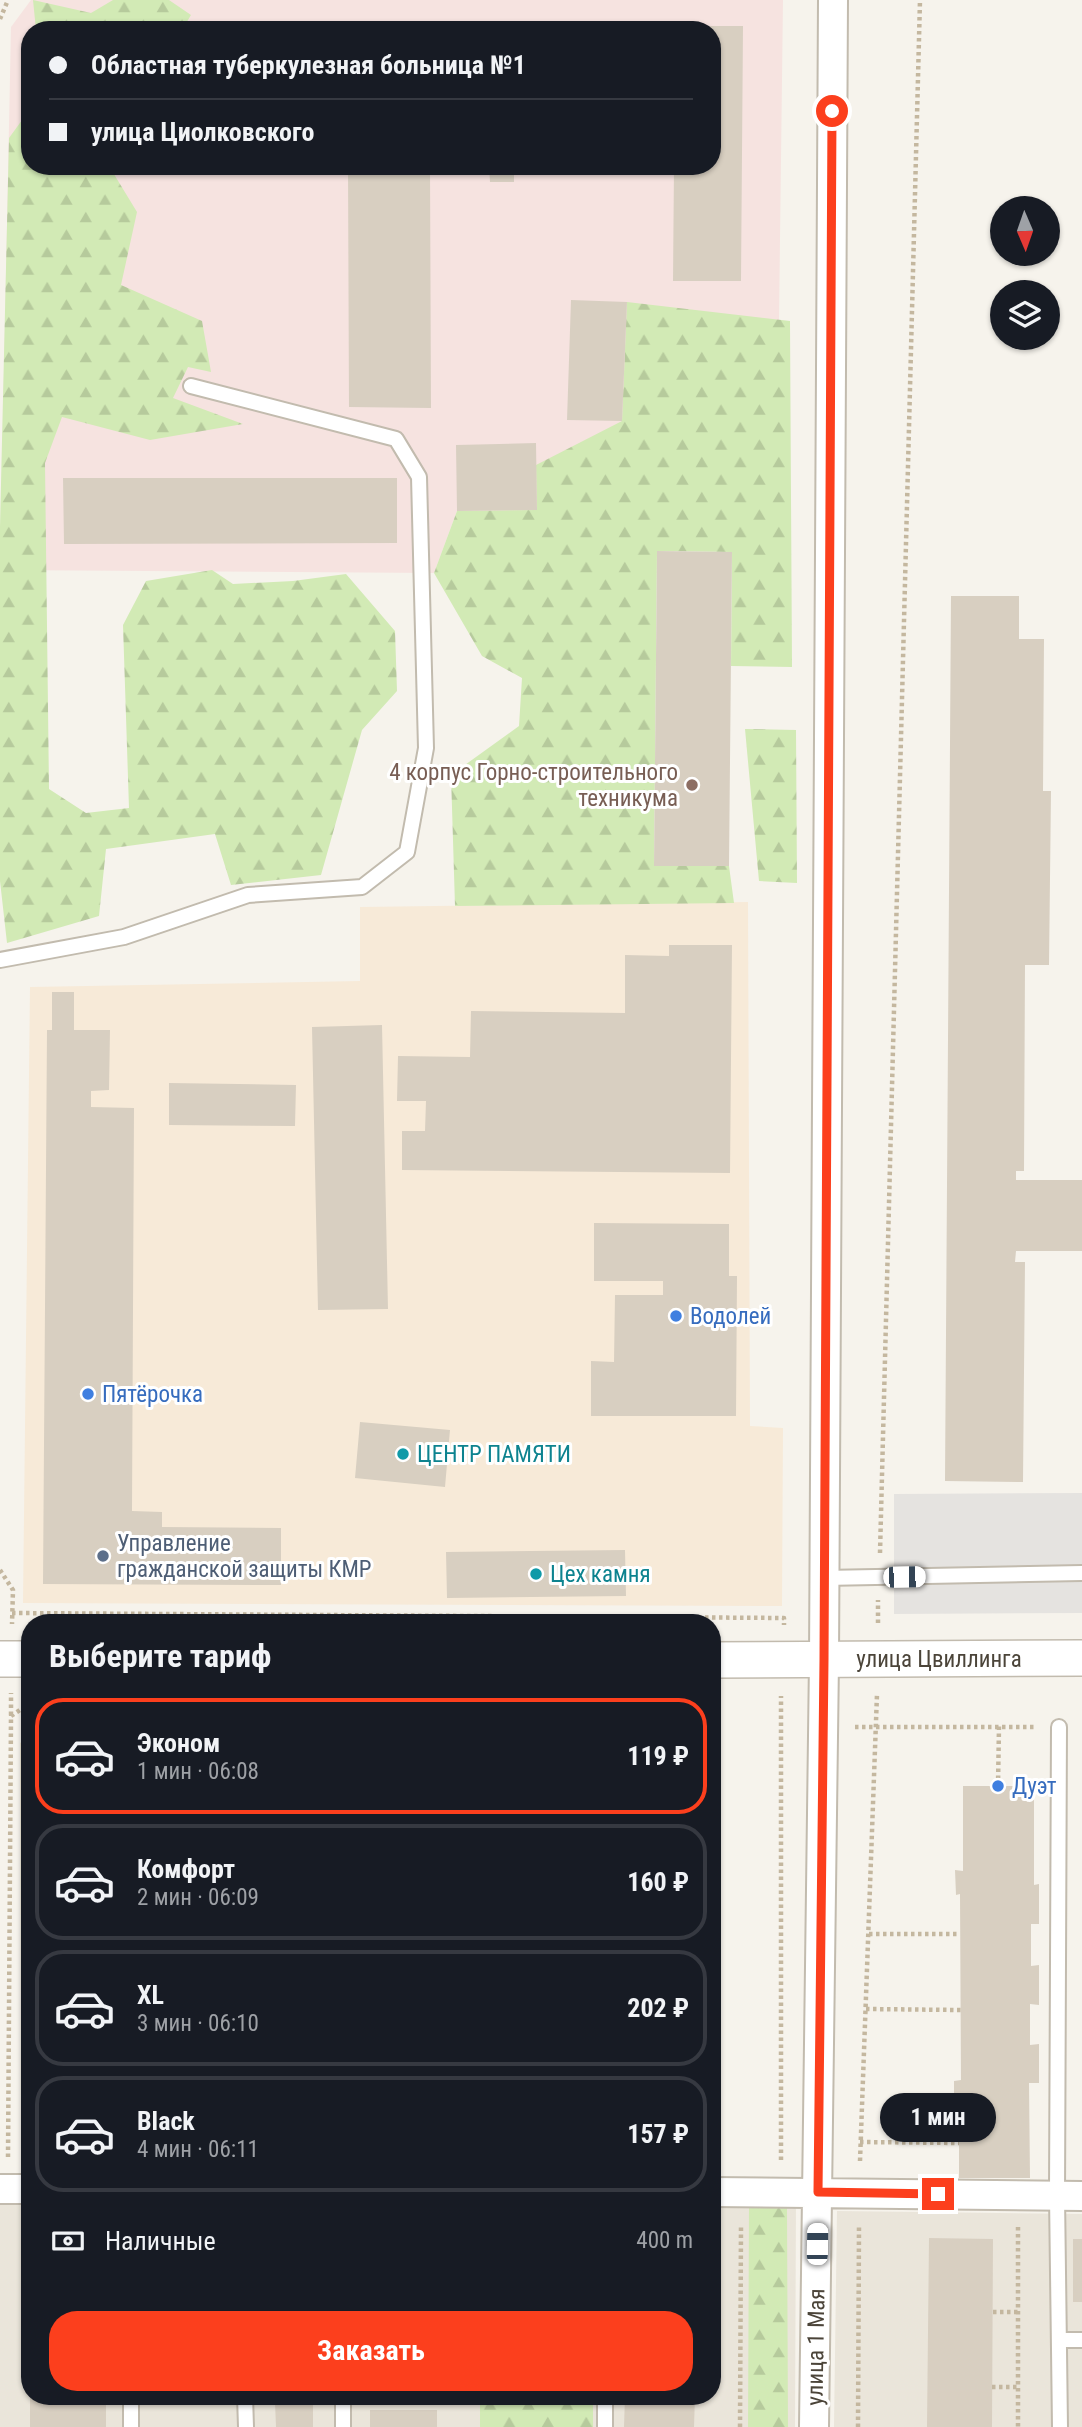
<!DOCTYPE html>
<html lang="ru">
<head>
<meta charset="utf-8">
<style>
	:root { --surface:#171b24; --page:#242831; --text:#f1f3f6; --muted:#9ea1a6; --line:#363941; --accent:#fc3f1d }
	body { margin:0; font-family:"Roboto Condensed",sans-serif; background:var(--page); color:var(--text); height:100vh; display:flex; flex-direction:column; font-size:26px; white-space:nowrap }
	* { box-sizing:border-box; margin:0 }
	p { font-size:23px; color:var(--muted) }
	.icon { flex:none; width:38px; height:38px; fill:none; stroke:currentColor; stroke-width:2; stroke-linecap:round; stroke-linejoin:round }
	.map { position:relative; flex:1; overflow:hidden }
	.side { position:absolute; left:21px; top:1614px; width:700px; height:791px; display:flex; flex-direction:column; background:var(--surface); border-radius:28px; box-shadow:0 2px 5px #0004 }
	.side>* { flex:none }
	.hud { position:absolute; left:21px; top:21px; width:700px; height:154px; border-radius:28px; box-shadow:0 2px 5px #0004; display:grid; align-content:center; height:154px; padding:0 28px; background:var(--surface) }
	.needle { width:46px; rotate:178deg }
	.fabs { position:absolute; left:990px; top:196px; display:grid; gap:14px }
	.fabs a { display:grid; place-items:center; width:70px; height:70px; border-radius:50%; background:var(--surface); box-shadow:0 2px 5px #0004; font-size:35px }
	.end { position:absolute; width:32px; height:32px; margin:-16px; border:9px solid #fc3f1d; background:#fff; box-shadow:0 0 0 4px #fff }
	.from { border-radius:50% }
	.bubble { position:absolute; height:49px; border-radius:24px; background:var(--surface); box-shadow:0 2px 5px #0004; font-size:23px; font-weight:700; line-height:49px; text-align:center }
	.car { position:absolute; width:21px; height:42px; margin:-21px -10px; border-radius:9px; box-shadow:0 0 5px 2px #0007; background:linear-gradient(#fff 24%,#345 0 40%,#fff 0 76%,#345 0 86%,#fff 0) }
	.hud b { display:flex; align-items:center; gap:24px; height:66px; font-size:26px }
	.hud b+b { border-top:2px solid var(--line) }
	.hud i { width:18px; height:18px; background:var(--text) }
	ul { padding:0; list-style:none }
	li { display:flex; align-items:center; gap:21px; height:116px; margin:0 14px 10px; padding:0 14px; border:4px solid var(--line); border-radius:28px }
	li div { flex:1 }
	li b { display:block; font-size:26px }
	li em { font-style:normal; font-weight:700 }
	li.active { border-color:var(--accent) }
	li>.icon { width:63px; height:63px; stroke-width:1.5 }
	h2 { padding:0 28px; font-size:32px; line-height:84px }
	.pay { display:flex; align-items:center; gap:18px; height:77px; padding:0 28px; font-size:26px }
	.pay p { margin-inline-start:auto }
	.primary-button { display:flex; gap:14px; margin-top:auto; padding:14px 28px }
	.primary-button a { flex:1; height:80px; border-radius:28px; background:var(--accent); color:#fff; font-size:28px; font-weight:700; line-height:80px; text-align:center }
	.map>svg:first-child { display:block }
</style>
</head>
<body>
<div class="map">
<svg width="1082" height="2427" viewBox="0 0 1082 2427">
	<defs>
		<pattern id="forest-firs" width="22" height="20" patternUnits="userSpaceOnUse" patternTransform="scale(1.75)"><rect width="22" height="20" fill="#d2eab5"/><path d="M5 1l3.5 6h-7zM16 11l3.5 6h-7z" fill="#b6ca9c"/></pattern>
	</defs>
	<rect width="100%" height="100%" fill="#f6f3ec"/>
	<path fill="#eae5da" d="M0,2199H30V2396H712V2199H796L795,2427H0Z
		M837,2211L1082,2214V2427H834Z"/>
	<path fill="#f7ead8" d="M748,902L750,1426L783,1428L782,1606L23,1603L30,987L360,981V907Z"/>
	<path fill="#efe8d6" d="M30,1736V2158H21L20,1743Z"/>
	<path fill="#f6e3e0" fill-rule="evenodd" d="M31,0H783L779,320L780,514L457,511L434,573L0,570L11,27ZM30,30H712V166H30Z"/>
	<path fill="url(#forest-firs)" d="M33,0L91,13L113,0H169L191,15L182,30H36Z
		M30,109V166H109L137,212L121,285L202,321L211,372L188,367L173,398L243,424L150,440L62,417L45,463L49,789L86,813L129,808L123,625L146,581L212,570L233,584L293,581L346,574L395,631L397,691L362,730L321,875L231,885L215,834L106,849L99,916L7,943L0,881V527L9,138Z
		M627,302L790,321L792,667L731,666L732,552L657,551L654,866H729L734,903L455,906L451,775L519,726L522,678L482,656L434,573L457,511L537,510L536,465L622,421Z
		M745,729L796,730L797,883L759,881Z
		M749,2207H787L788,2427H748Z
		M480,2396H593V2427H480Z"/>
	<path fill="#e5e3e0" d="M1082,1493V1613L894,1614V1494Z"/>
	<path fill="#d8cfc1" d="M674,26H743L741,281H673L674,166H712V30H674Z
		M348,166H430L431,408L349,407Z
		M489,166H514V182H490Z
		M571,300L627,302L622,421L567,420Z
		M536,443L537,510L457,511L456,445Z
		M63,478H397V543L64,544Z
		M657,551L732,552L729,866H654Z
		M951,596H1019V639H1044L1043,791H1051L1049,965H1025L1024,1171H1016V1180H1082V1251H1016L1015,1262H1025L1023,1482L945,1481Z
		M669,945H732L730,1173L402,1170V1131H425L426,1101H397L398,1056L470,1057L471,1011L625,1013V955L669,956Z
		M52,992H74V1030H110L109,1090L91,1091V1107L134,1108L132,1511L162,1512V1527L281,1528V1585L43,1584L47,1030H52Z
		M382,1025L388,1309L318,1310L312,1027Z
		M169,1083L296,1085L295,1126L169,1125Z
		M594,1223L729,1224V1276H737L736,1416H591V1361L614,1362L615,1295H663V1281H594Z
		M360,1422L450,1430L445,1487L355,1478Z
		M625,1550L626,1596L447,1598L446,1552Z
		M963,1786H1034V1885L1039,1884V1924H1031V1966L1039,1965V2005L1030,2004V2045L1039,2044V2083H1029L1030,2178H959V2107H954V2081L961,2080L960,1894L956,1895L955,1870L963,1871Z
		M929,2238L993,2239L992,2427H927Z
		M1073,2239H1082V2302H1073Z
		M30,2396H106V2427H30Z
		M625,2396H695L694,2427H624Z
		M313,2401V2427H276L275,2402Z
		M370,2410H437V2427H370Z"/>
	<g fill="none" stroke-linecap="round" stroke-linejoin="round">
		<defs>
			<path id="service" d="M0,960L124,937L248,895L362,887L407,852L426,748L419,477L396,439L191,386
				M824,1578L1082,1573
				M1059,1727L1057,2195L1060,2427
				M1059,2340H1082
				M245,2396L246,2427
				M343,2396V2427
				M131,2427V2396
				M605,2427V2396"/>
			<path id="minor" d="M0,2189H30
				M712,2192L1082,2196
				M814,2427L824,1660L833,0"/>
			<path id="tertiary" d="M0,1659H30
				M712,1660L1082,1658"/>
		</defs>
		<use href="#service" stroke="#c2bbae" stroke-width="18"/>
		<use href="#minor" stroke="#c2bbae" stroke-width="32"/>
		<use href="#tertiary" stroke="#c2bbae" stroke-width="38"/>
		<path stroke="#c4b79f" stroke-width="4.5" stroke-dasharray="3.5 3.5" stroke-linecap="butt" d="M0,19L8,0
			M880,1553L920,0
			M0,1570L13,1590L12,1624
			M12,1613L784,1618V1625
			M878,1623V1600
			M11,1715V1693
			M855,1727H1036
			M998,1786L999,1726
			M869,1934H960
			M866,2009L961,2010
			M860,2142L959,2143
			M8,2157L11,1716L30,1703
			M781,2160V1696
			M860,2161L877,1694
			M1018,2227V2427
			M993,2312H1018
			M992,2387H1018
			M740,2427L741,2225
			M858,2427L859,2226"/>
		<use href="#service" stroke="#fff" stroke-width="14"/>
		<use href="#minor" stroke="#fff" stroke-width="28"/>
		<use href="#tertiary" stroke="#fff" stroke-width="35"/>
	</g>
	<g fill="none" stroke-linecap="round" stroke-linejoin="round">
		<path stroke="#fc3f1d" stroke-width="9" d="M832,111L824,1660L818,2192L938,2194"/>
	</g>
	<circle fill="#8d6e63" stroke="#fff" stroke-width="2.5" cx="692" cy="785" r="7"/>
	<g fill="#3f7fe0" stroke="#fff" stroke-width="2.5">
		<circle cx="676" cy="1316" r="7"/>
		<circle cx="88" cy="1394" r="7"/>
		<circle cx="998" cy="1786" r="7"/>
	</g>
	<g fill="#0f9aa8" stroke="#fff" stroke-width="2.5">
		<circle cx="403" cy="1454" r="7"/>
		<circle cx="536" cy="1574" r="7"/>
	</g>
	<circle fill="#5c6f8a" stroke="#fff" stroke-width="2.5" cx="103" cy="1556" r="7"/>
	<g text-anchor="middle" dominant-baseline="central" stroke-width="6" stroke-linejoin="round" paint-order="stroke">
		<g font-size="23" fill="#785e54" stroke="#fff" text-anchor="end">
			<text x="678" y="772">4 корпус Горно-строительного<tspan x="678" dy="26">техникума</tspan></text>
		</g>
		<g font-size="23" fill="#366cbe" stroke="#fff" text-anchor="start">
			<text x="690" y="1316">Водолей</text>
			<text x="102" y="1394">Пятёрочка</text>
			<text x="1012" y="1786">Дуэт</text>
		</g>
		<g font-size="23" fill="#0d838f" stroke="#fff" text-anchor="start">
			<text x="417" y="1454">ЦЕНТР ПАМЯТИ</text>
			<text x="550" y="1574">Цех камня</text>
		</g>
		<g font-size="23" fill="#4e5e75" stroke="#fff" text-anchor="start">
			<text x="117" y="1543">Управление<tspan x="117" dy="26">гражданской защиты КМР</tspan></text>
		</g>
		<g font-size="23" fill="#4b4439" stroke="#fff">
			<text x="939" y="1659">улица Цвиллинга</text>
			<text transform="translate(816 2347) rotate(-89)">улица 1 Мая</text>
		</g>
	</g>
</svg>
<div class="fabs">
<a><svg class="needle" viewBox="-14 -14 28 28"><path d="M0-13l5 13h-10z" fill="#e53935"/><path d="M0 13l5-13h-10z" fill="#9ea1a6"/></svg></a>
<a><svg class="icon" aria-label="layers" viewBox="0 0 24 24"><path d="M12 4l9 5-9 5-9-5zM3 14l9 5 9-5"/></svg></a>
</div>
<i class="end from" style="left:832px;top:111px"></i>
<i class="end" style="left:938px;top:2194px"></i>
<div class="bubble" style="left:880px;top:2093px;width:116px">1 мин</div>
<i class="car" style="left:904px;top:1577px;rotate:89deg"></i>
<i class="car" style="left:817px;top:2244px;rotate:1deg"></i>
<div class="hud">
<b><i class="from"></i>Областная туберкулезная больница №1</b>
<b><i></i>улица Циолковского</b>
</div>
<section class="side">
<h2>Выберите тариф</h2>
<ul>
<li class="active"><svg class="icon" aria-label="car" viewBox="0 0 24 24"><path d="M5 17H2v-5l4-1 3-4h7l3 4 3 1v5h-3M9 17h6M6 11h13"/><circle cx="7" cy="17" r="2"/><circle cx="17" cy="17" r="2"/></svg><div><b>Эконом</b><p>1 мин · 06:08</p></div><em>119 ₽</em></li>
<li><svg class="icon" aria-label="car" viewBox="0 0 24 24"><path d="M5 17H2v-5l4-1 3-4h7l3 4 3 1v5h-3M9 17h6M6 11h13"/><circle cx="7" cy="17" r="2"/><circle cx="17" cy="17" r="2"/></svg><div><b>Комфорт</b><p>2 мин · 06:09</p></div><em>160 ₽</em></li>
<li><svg class="icon" aria-label="car" viewBox="0 0 24 24"><path d="M5 17H2v-5l4-1 3-4h7l3 4 3 1v5h-3M9 17h6M6 11h13"/><circle cx="7" cy="17" r="2"/><circle cx="17" cy="17" r="2"/></svg><div><b>XL</b><p>3 мин · 06:10</p></div><em>202 ₽</em></li>
<li><svg class="icon" aria-label="car" viewBox="0 0 24 24"><path d="M5 17H2v-5l4-1 3-4h7l3 4 3 1v5h-3M9 17h6M6 11h13"/><circle cx="7" cy="17" r="2"/><circle cx="17" cy="17" r="2"/></svg><div><b>Black</b><p>4 мин · 06:11</p></div><em>157 ₽</em></li>
</ul>
<div class="pay"><svg class="icon" aria-label="cash" viewBox="0 0 24 24"><path d="M3 7h18v10H3z"/><circle cx="12" cy="12" r="2"/></svg>Наличные<p>400 m</p></div>
<div class="primary-button"><a>Заказать</a></div>
</section>
</div>
</body>
</html>
